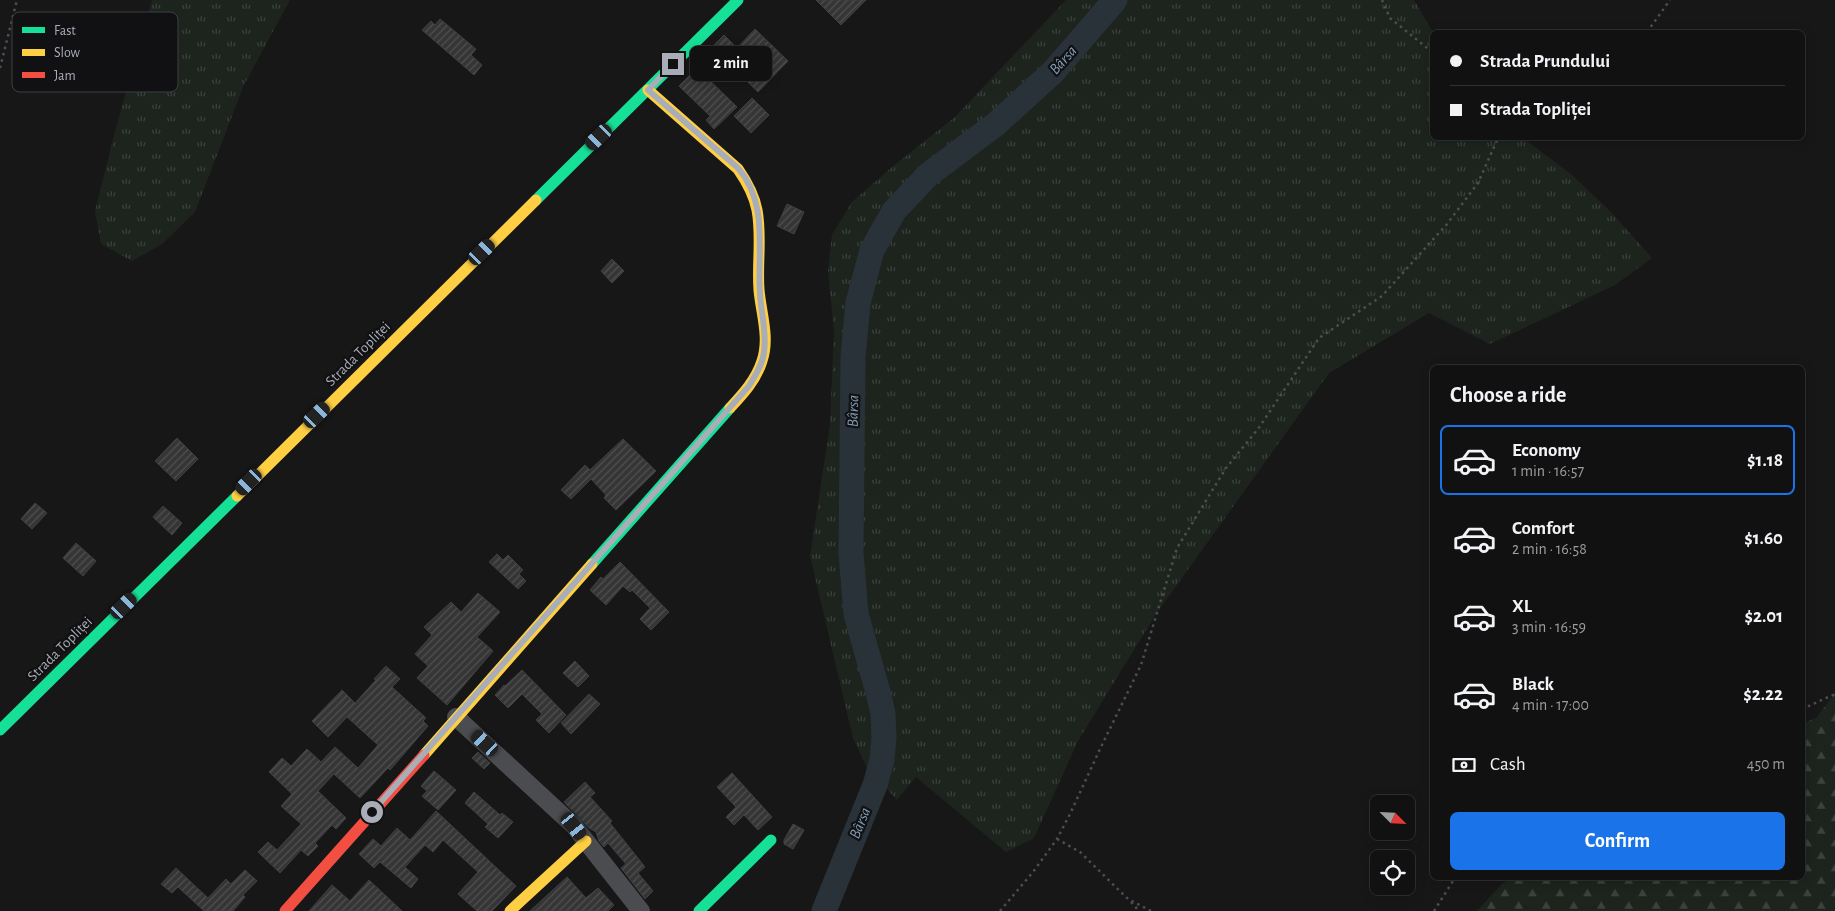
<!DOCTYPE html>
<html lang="en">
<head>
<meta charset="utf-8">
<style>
	:root { --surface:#111; --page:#1a1a1a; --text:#f1f3f6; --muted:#9c9d9f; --line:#303131; --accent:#1a73e8 }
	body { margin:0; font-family:"Alegreya Sans",sans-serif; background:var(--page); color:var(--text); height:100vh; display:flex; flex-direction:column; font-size:19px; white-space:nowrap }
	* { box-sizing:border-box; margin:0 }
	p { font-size:16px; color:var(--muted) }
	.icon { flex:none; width:28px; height:28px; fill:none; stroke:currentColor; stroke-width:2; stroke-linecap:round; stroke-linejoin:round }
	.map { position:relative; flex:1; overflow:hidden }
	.drawer { position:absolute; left:1430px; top:365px; width:375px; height:515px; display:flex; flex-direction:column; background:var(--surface); border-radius:8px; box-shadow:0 2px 12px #0003,0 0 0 1px var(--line) }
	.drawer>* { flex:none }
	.banner { position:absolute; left:1430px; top:30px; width:375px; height:110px; border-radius:8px; box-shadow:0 2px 12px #0003,0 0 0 1px var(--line); display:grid; align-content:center; height:110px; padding:0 20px; background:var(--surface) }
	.needle { width:32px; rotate:114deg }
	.tools { position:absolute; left:1370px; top:795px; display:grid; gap:10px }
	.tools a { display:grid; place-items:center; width:45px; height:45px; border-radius:8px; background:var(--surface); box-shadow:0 2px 12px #0003,0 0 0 1px var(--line); font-size:25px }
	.end { position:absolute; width:22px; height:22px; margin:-11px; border:6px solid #a8adb8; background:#111; box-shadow:0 0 0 2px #111 }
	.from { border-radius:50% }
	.bubble { position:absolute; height:35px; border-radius:8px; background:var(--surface); box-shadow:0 2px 12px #0003,0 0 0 1px var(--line); font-size:16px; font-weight:600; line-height:35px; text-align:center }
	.car { position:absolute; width:15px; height:30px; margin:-15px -8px; border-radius:6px; box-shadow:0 0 4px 1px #0007; background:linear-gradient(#222 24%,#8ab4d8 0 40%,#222 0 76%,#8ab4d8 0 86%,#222 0) }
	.banner b { display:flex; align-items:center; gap:18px; height:48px; font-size:19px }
	.banner b+b { border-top:1px solid var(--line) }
	.banner i { width:12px; height:12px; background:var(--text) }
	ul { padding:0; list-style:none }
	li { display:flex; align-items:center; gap:15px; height:70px; margin:0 10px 8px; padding:0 10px; border:2px solid transparent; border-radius:8px }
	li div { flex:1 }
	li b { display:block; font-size:19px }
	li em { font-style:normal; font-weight:600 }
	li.on { border-color:var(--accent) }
	li>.icon { width:45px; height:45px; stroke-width:1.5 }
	h2 { padding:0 20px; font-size:22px; line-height:60px }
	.pay { display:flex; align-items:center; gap:12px; height:55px; padding:0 20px; font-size:19px }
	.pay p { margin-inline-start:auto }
	.button { display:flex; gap:10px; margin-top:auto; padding:10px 20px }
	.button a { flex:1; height:58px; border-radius:8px; background:var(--accent); color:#fff; font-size:20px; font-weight:600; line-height:58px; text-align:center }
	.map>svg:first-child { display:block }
</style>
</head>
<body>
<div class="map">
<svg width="1835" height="911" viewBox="0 0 1835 911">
	<defs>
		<pattern id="grass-tufts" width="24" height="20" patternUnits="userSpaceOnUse" patternTransform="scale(1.25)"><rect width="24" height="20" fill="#1d241e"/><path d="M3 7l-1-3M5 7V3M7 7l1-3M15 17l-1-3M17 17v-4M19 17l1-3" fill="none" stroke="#3b413d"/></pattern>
		<pattern id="forest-firs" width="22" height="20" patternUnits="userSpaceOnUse" patternTransform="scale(1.25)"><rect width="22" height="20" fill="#1d241e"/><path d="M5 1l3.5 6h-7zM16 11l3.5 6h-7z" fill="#3b413d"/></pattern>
		<pattern id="building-hatch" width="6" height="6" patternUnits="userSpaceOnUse" patternTransform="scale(1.25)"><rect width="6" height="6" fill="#353536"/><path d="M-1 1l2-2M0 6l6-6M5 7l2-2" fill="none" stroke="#4f5051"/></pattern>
	</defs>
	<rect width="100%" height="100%" fill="#171717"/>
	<path fill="url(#grass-tufts)" d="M152,0H290L244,85L195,212L162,244L132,261L101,244L95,211L117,124Z
		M1066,0H1414L1433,32L1432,138H1523L1572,175L1611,212L1652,258L1615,285L1490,344L1429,313L1329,373L1156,614L1078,741L1034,838L1006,852L916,777L897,800L866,766L853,738L810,556L830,425L834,331L828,271L832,235L852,202L892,167L955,117Z"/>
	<path fill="url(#forest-firs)" d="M1835,693V911H1477L1502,884L1511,878H1802L1803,724L1817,717Z"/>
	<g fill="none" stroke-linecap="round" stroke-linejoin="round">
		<path stroke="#2a3239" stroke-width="25" d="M824,911L875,785L882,760L884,738L883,714L878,692L856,614L851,553L853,357L858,303L872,250L894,211L928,175L996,124L1053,72L1115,0"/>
	</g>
	<path fill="url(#building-hatch)" stroke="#3f4043" d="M816,0H866L841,25Z
		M440,19L476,49L471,55L482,65L474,75L422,30L431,21L435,25Z
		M755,29L788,61L758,92L712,47L724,35L737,48Z
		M697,68L737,107L714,129L706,120L710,116L679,86Z
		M752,98L769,115L751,133L734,116Z
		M787,204L804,212L794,234L777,226Z
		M612,259L624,271L612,283L601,271Z
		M177,438L198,459L176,481L155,461Z
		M623,439L656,471L616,510L604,498L606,495L591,479L571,499L561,490L585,465L590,470Z
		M35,503L47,513L32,529L21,519Z
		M163,506L182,523L172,535L153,517Z
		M76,543L96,561L83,576L63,558Z
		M497,554L503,560L508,555L523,570L519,574L526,581L518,589L489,562Z
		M620,562L669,612L651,630L640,619L650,608L632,590L630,592L623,586L606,605L590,590L601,577L603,579Z
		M478,593L500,612L477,637L493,651L447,705L417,678L428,666L415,654L432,635L424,627L451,602L461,612Z
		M575,661L589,676L578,687L563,673Z
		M386,666L400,679L392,687L426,718L423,721L428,726L390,770L388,768L360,798L334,774L318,791L346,818L336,829L332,825L315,843L318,846L308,856L301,850L280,873L258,852L268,842L277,850L301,824L281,806L292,794L269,772L282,758L291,766L307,749L321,762L335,747L358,768L378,745L347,717L328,737L312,721L342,690L355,703L376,680L374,679Z
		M522,670L566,715L549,733L536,720L542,714L522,694L508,708L495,695L504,685L505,686Z
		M589,694L600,704L571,734L561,723Z
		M478,752L490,763L484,769L472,758Z
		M434,771L456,790L438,810L422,796L427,791L421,786Z
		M732,773L772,817L758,830L744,815L734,825L726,817L736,807L717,787Z
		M585,782L595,793L590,797L612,821L610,823L645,867L638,873L653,891L645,899L621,868L626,864L608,843L604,847L599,841L596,832L589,828L564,802Z
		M474,792L500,815L502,813L513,822L498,838L485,827L488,824L465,803Z
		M436,811L516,886L492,911H477L458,894L478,872L443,840L433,852L425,845L405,867L418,879L411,888L380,862L374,868L359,854L373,839L381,846L397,828L410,840Z
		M793,824L804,830L793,849L784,844V840Z
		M176,868L208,898L226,879L231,884L245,870L257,881L243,895L245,897L233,911H204L178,887L172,893L161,884Z
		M567,877L586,898L598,888L614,905L608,911H530Z
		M369,880L402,911H309L332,885L350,901Z"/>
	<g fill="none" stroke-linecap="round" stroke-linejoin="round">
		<path stroke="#4d4e52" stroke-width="2.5" stroke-dasharray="2.5 4" stroke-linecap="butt" d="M1382,0L1390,18L1432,52
			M1647,32L1670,0
			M0,68L17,0
			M1802,709L1835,694
			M1057,839L1080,852L1128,899L1151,911
			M1131,902L1139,911
			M1000,911L1033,872L1057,839L1070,814L1100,749L1141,665L1177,548L1226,468L1258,429L1319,338L1382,296L1447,224L1478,183L1498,138
			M1434,911L1453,881L1458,878"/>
		<path stroke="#4b4c50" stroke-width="18" d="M456,717L574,826L641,911"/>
		<path stroke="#16e098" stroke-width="11" d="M536,200L738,0
			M592,564L730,408
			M0,730L237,496
			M699,911L771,840"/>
		<path stroke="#ffcf43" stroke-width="11" d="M648,90L738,169C747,182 754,194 757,210C762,236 757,263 759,290C761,313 770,338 762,361C756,380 743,394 730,408
			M237,496L536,200
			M424,755L592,564
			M510,911L586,841"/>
		<path stroke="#f24e42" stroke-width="11" d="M285,911L424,755"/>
	</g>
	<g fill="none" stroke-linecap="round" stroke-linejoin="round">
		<path stroke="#a8adb8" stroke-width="6" d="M372,812L749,386C755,376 763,364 764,352C767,332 761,313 760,294C757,250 769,204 738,168L648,90L673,64"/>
	</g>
	<g text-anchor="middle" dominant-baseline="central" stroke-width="4.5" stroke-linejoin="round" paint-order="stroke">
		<g font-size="15" fill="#a8adb8" stroke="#111113">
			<text transform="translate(358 354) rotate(-45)">Strada Topliței</text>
			<text transform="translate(60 649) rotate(-45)">Strada Topliței</text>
		</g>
		<g font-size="16" font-style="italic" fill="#7f9bb3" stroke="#111113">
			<text transform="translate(1063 60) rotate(-48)">Bârsa</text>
			<text transform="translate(853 411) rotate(-89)">Bârsa</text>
			<text transform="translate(860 823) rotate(-68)">Bârsa</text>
		</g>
	</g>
	<rect x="12" y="12" width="166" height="80" rx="8" fill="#111113" stroke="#3e4045" stroke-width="1"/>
	<rect x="22" y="27" width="23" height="6" fill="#16e098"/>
	<rect x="22" y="49" width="23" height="7" fill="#ffcf43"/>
	<rect x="22" y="72" width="23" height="6" fill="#f24e42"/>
	<g font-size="14" fill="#a8adb8">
		<text x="54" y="35">Fast</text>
		<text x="54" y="57">Slow</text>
		<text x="54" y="80">Jam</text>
	</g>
</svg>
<div class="tools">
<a><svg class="needle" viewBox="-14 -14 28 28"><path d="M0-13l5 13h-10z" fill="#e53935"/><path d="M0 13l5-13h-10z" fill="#9c9d9f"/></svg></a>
<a><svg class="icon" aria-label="locate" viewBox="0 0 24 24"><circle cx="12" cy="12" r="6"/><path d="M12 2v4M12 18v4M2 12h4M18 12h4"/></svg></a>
</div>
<i class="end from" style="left:372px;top:812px"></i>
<i class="end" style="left:673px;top:64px"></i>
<div class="bubble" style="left:690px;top:46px;width:82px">2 min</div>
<i class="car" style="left:599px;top:137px;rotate:226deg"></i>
<i class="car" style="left:482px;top:252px;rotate:46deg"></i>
<i class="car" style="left:317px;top:415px;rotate:46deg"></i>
<i class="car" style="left:249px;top:482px;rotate:225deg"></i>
<i class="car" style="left:124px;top:606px;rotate:45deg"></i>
<i class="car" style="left:485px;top:743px;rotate:312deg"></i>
<i class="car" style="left:574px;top:826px;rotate:141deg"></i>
<div class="banner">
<b><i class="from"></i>Strada Prundului</b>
<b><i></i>Strada Topliței</b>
</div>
<section class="drawer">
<h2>Choose a ride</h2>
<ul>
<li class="on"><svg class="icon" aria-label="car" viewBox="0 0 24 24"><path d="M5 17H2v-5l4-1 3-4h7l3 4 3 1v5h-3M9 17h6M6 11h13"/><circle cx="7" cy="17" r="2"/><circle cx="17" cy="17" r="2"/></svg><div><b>Economy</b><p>1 min · 16:57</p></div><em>$1.18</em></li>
<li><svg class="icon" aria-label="car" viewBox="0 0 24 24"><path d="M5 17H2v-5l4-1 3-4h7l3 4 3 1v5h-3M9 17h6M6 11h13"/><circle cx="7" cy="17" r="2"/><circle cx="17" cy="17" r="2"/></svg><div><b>Comfort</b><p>2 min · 16:58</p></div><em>$1.60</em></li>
<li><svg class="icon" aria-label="car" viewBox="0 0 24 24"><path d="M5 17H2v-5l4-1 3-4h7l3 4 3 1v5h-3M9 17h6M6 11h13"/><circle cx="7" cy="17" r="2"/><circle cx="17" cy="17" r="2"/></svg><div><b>XL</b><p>3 min · 16:59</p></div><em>$2.01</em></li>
<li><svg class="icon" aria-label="car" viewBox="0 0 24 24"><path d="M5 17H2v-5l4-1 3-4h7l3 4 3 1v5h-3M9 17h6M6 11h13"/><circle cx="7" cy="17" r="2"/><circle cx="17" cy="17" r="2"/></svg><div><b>Black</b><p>4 min · 17:00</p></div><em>$2.22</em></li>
</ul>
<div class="pay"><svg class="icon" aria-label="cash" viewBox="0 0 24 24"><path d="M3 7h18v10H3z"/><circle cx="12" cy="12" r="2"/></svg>Cash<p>450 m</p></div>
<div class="button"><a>Confirm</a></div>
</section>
</div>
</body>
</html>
